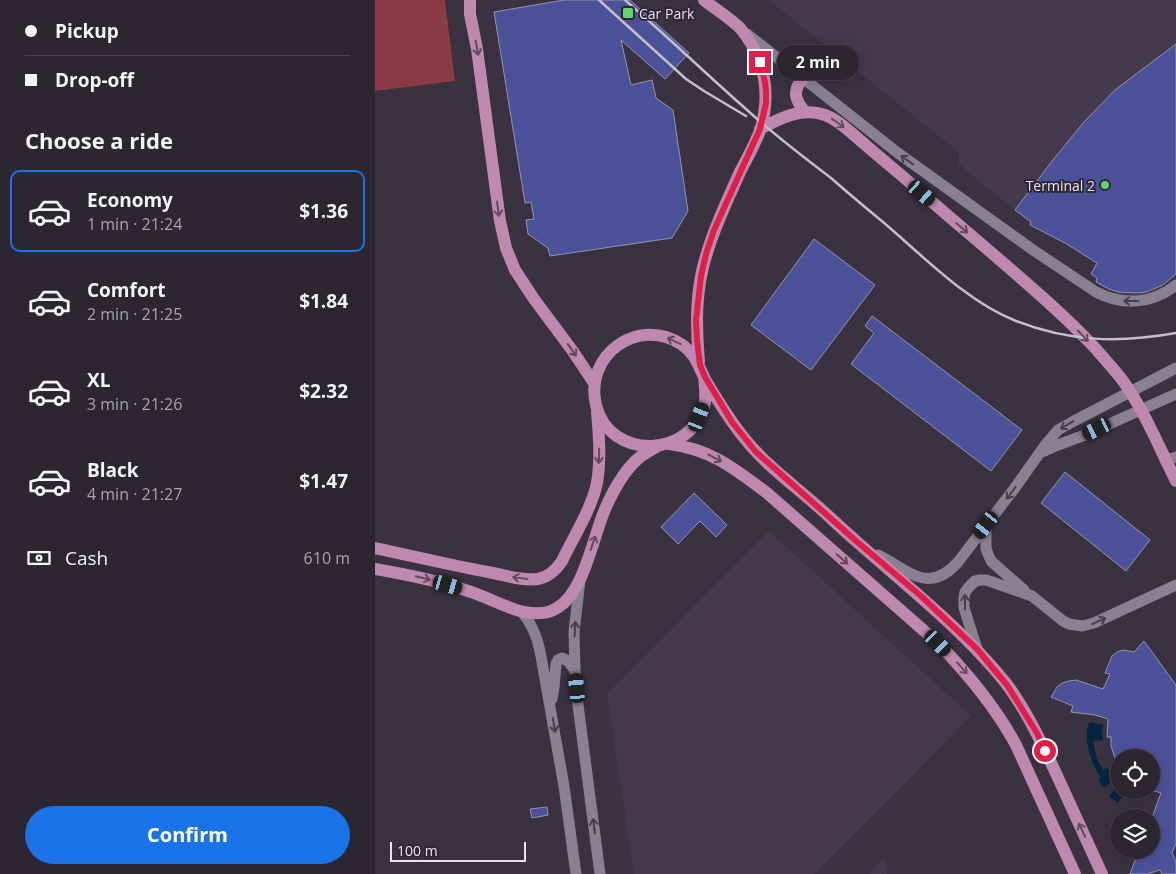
<!DOCTYPE html>
<html lang="en">
<head>
<meta charset="utf-8">
<style>
	:root { --surface:#2c2631; --page:#38323d; --text:#f1f3f6; --muted:#a6a5ab; --line:#48434d; --accent:#1a73e8 }
	body { margin:0; font-family:"Open Sans",sans-serif; background:var(--page); color:var(--text); height:100vh; display:flex; flex-direction:column; font-size:19px; white-space:nowrap }
	* { box-sizing:border-box; margin:0 }
	p { font-size:16px; color:var(--muted) }
	.icon { flex:none; width:28px; height:28px; fill:none; stroke:currentColor; stroke-width:2; stroke-linecap:round; stroke-linejoin:round }
	.map { position:relative; flex:1; overflow:hidden }
	.details { display:flex; flex-direction:column; background:var(--surface); width:375px }
	.details>* { flex:none }
	.top-card { display:grid; align-content:center; height:110px; padding:0 25px; background:var(--surface) }
	.controls { position:absolute; left:735px; top:749px; display:grid; gap:10px }
	.controls a { display:grid; place-items:center; width:50px; height:50px; border-radius:50%; background:var(--surface); box-shadow:0 2px 12px #0003,0 0 0 1px var(--line); font-size:25px }
	.scale { position:absolute; left:15px; bottom:12px; width:136px; box-sizing:border-box; padding-left:5px; border:2px solid #e8e3ed; border-top:0; font-size:14px; line-height:18px; white-space:nowrap; color:#e8e3ed; -webkit-text-stroke:4px #312837; paint-order:stroke }
	.end { position:absolute; width:22px; height:22px; margin:-11px; border:6px solid #e11d48; background:#fff; box-shadow:0 0 0 2px #fff }
	.from { border-radius:50% }
	.bubble { position:absolute; height:35px; border-radius:18px; background:var(--surface); box-shadow:0 2px 12px #0003,0 0 0 1px var(--line); font-size:16px; font-weight:700; line-height:35px; text-align:center }
	.car { position:absolute; width:15px; height:30px; margin:-15px -8px; border-radius:6px; box-shadow:0 0 4px 1px #0007; background:linear-gradient(#222 24%,#8ab4d8 0 40%,#222 0 76%,#8ab4d8 0 86%,#222 0) }
	.top-card b { display:flex; align-items:center; gap:18px; height:48px; font-size:19px }
	.top-card b+b { border-top:1px solid var(--line) }
	.top-card i { width:12px; height:12px; background:var(--text) }
	ul { padding:0; list-style:none }
	li { display:flex; align-items:center; gap:15px; height:82px; margin:0 10px 8px; padding:0 15px; border:2px solid transparent; border-radius:10px }
	li div { flex:1 }
	li b { display:block; font-size:19px }
	li em { font-style:normal; font-weight:700 }
	li.current { border-color:var(--accent) }
	li>.icon { width:45px; height:45px; stroke-width:1.5 }
	h2 { padding:0 25px; font-size:22px; line-height:60px }
	.pay { display:flex; align-items:center; gap:12px; height:55px; padding:0 25px; font-size:19px }
	.pay p { margin-inline-start:auto }
	.action { display:flex; gap:10px; margin-top:auto; padding:10px 25px }
	.action a { flex:1; height:58px; border-radius:30px; background:var(--accent); color:#fff; font-size:20px; font-weight:700; line-height:58px; text-align:center }
	main { display:flex; flex:1; min-height:0 }
	.map>svg:first-child { display:block }
</style>
</head>
<body>
<main>
<section class="details">
<div class="top-card">
<b><i class="from"></i>Pickup</b>
<b><i></i>Drop-off</b>
</div>
<h2>Choose a ride</h2>
<ul>
<li class="current"><svg class="icon" aria-label="car" viewBox="0 0 24 24"><path d="M5 17H2v-5l4-1 3-4h7l3 4 3 1v5h-3M9 17h6M6 11h13"/><circle cx="7" cy="17" r="2"/><circle cx="17" cy="17" r="2"/></svg><div><b>Economy</b><p>1 min · 21:24</p></div><em>$1.36</em></li>
<li><svg class="icon" aria-label="car" viewBox="0 0 24 24"><path d="M5 17H2v-5l4-1 3-4h7l3 4 3 1v5h-3M9 17h6M6 11h13"/><circle cx="7" cy="17" r="2"/><circle cx="17" cy="17" r="2"/></svg><div><b>Comfort</b><p>2 min · 21:25</p></div><em>$1.84</em></li>
<li><svg class="icon" aria-label="car" viewBox="0 0 24 24"><path d="M5 17H2v-5l4-1 3-4h7l3 4 3 1v5h-3M9 17h6M6 11h13"/><circle cx="7" cy="17" r="2"/><circle cx="17" cy="17" r="2"/></svg><div><b>XL</b><p>3 min · 21:26</p></div><em>$2.32</em></li>
<li><svg class="icon" aria-label="car" viewBox="0 0 24 24"><path d="M5 17H2v-5l4-1 3-4h7l3 4 3 1v5h-3M9 17h6M6 11h13"/><circle cx="7" cy="17" r="2"/><circle cx="17" cy="17" r="2"/></svg><div><b>Black</b><p>4 min · 21:27</p></div><em>$1.47</em></li>
</ul>
<div class="pay"><svg class="icon" aria-label="cash" viewBox="0 0 24 24"><path d="M3 7h18v10H3z"/><circle cx="12" cy="12" r="2"/></svg>Cash<p>610 m</p></div>
<div class="action"><a>Confirm</a></div>
</section>
<div class="map">
<svg width="801" height="874" viewBox="0 0 801 874">
	<rect width="100%" height="100%" fill="#3b3241"/>
	<path fill="#45394e" d="M394,0H801V274L787,287L773,293L760,296L746,294L732,290L721,282L722,278L716,274L722,263L690,243L655,225L656,222L640,210L584,164V152Z
		M394,531L596,716L440,874H259L232,694Z
		M509,858L512,874H494Z"/>
	<path fill="#8b3b43" d="M0,0H70L80,81L0,91Z"/>
	<path fill="#002642" d="M714,722L728,725L727,729L728,740L718,741L722,759L728,770L732,768L741,778L729,788L723,780L726,778C715,762 708,740 714,722Z
		M743,786L744,790H747L750,792L743,803L734,796Z"/>
	<path fill="#4c5299" stroke="#9396a9" d="M189,0H255L314,53L290,79L246,40L256,85L277,80L281,98L298,110L313,211L297,238L175,256L173,248L153,234L151,220L159,219L156,202L150,203L119,12Z
		M801,44V274L788,285L771,292L762,293L743,292L734,289L721,282L722,278L716,274L722,263L690,243L655,225L656,222L640,210L678,160L709,122L740,90Z
		M439,239L500,285L436,370L376,325Z
		M497,316L647,430L616,471L476,364L499,333L490,326Z
		M690,472L775,540L751,571L666,503Z
		M319,493L352,525L341,537L325,521L303,544L286,527Z
		M769,641L801,685V844L797,853L801,861V874H787L785,870L772,874H755L764,850H776V820L786,793L776,790V758H740L736,746V737H732L733,719L720,715L696,712L698,706L676,697L682,687L687,683L694,681L701,680L728,689L735,674L730,673L737,656L742,652L748,650L759,652Z
		M172,807L173,815L157,818L155,809Z"/>
	<g fill="none" stroke-linecap="round" stroke-linejoin="round">
		<path stroke="#898091" stroke-width="11" d="M372,34L523,153L658,250L721,292C748,306 777,304 801,285
			M665,453L683,445L710,435L801,394
			M790,460L801,457
			M611,525V549L616,561L649,590
			M503,555C532,569 553,596 583,562L639,489L671,444L683,430L699,421L728,406L801,368
			M205,580L199,632L200,670L203,705L225,874
			M147,612C157,624 162,636 165,651L189,786L201,874
			M602,649L591,614L589,607V598L590,592L594,587L600,581L605,580H611L617,582L657,596L688,621L694,624L707,626L719,623L801,585
			M177,699L179,687L181,664L183,660L187,658L193,661L200,670"/>
		<path stroke="#bf88ae" stroke-width="12" d="M95,0V14L102,49L125,221L131,248L140,270L159,299L197,350L219,383
			M428,79C416,91 421,101 430,112
			M385,129C405,118 427,107 450,115C464,120 475,132 486,141C504,157 523,172 541,188C574,217 608,245 641,274C669,298 696,322 721,349C730,360 740,370 748,381C770,412 784,447 801,481
			M324,362C321,324 320,290 332,253C340,225 353,199 365,172C372,158 381,143 386,128C396,91 390,58 365,28C356,19 339,8 329,0
			M329,377C330,386 331,394 330,402C319,459 234,461 221,405C209,355 263,316 306,344C321,354 323,366 331,381C343,401 355,421 370,439C390,464 416,483 440,504C454,516 467,529 481,541C533,587 586,628 630,682C650,708 665,740 679,769C695,804 711,839 727,874
			M294,444C336,449 360,469 392,493L563,643C593,674 620,706 641,745L700,874
			M0,548C38,556 75,565 113,572C129,575 147,581 163,579C174,577 181,570 187,561C199,536 216,510 222,483C226,459 224,435 222,412
			M0,569C33,575 65,581 96,592C112,597 134,609 149,612C160,614 173,614 182,608C210,592 218,535 231,507C239,489 249,470 265,457C270,453 276,450 281,447"/>
		<path stroke="#c4bec9" stroke-width="2.5" d="M224,0L311,79L329,91L371,116
			M250,0C291,35 330,73 371,109C398,134 427,156 456,178C473,193 491,208 508,222C548,256 592,302 641,321C694,342 745,343 801,333"/>
	</g>
	<defs><path id="oneway-shaft" d="M-6 0H5M1.5-3L5.5 0L1.5 3" fill="none" stroke-width="1.6" stroke-linecap="round" stroke-linejoin="round" transform="scale(1.25)"/></defs>
	<g stroke="#634a61">
		<use href="#oneway-shaft" transform="translate(102 48) rotate(80)"/>
		<use href="#oneway-shaft" transform="translate(463 123) rotate(35)"/>
		<use href="#oneway-shaft" transform="translate(123 209) rotate(83)"/>
		<use href="#oneway-shaft" transform="translate(587 228) rotate(40)"/>
		<use href="#oneway-shaft" transform="translate(708 336) rotate(47)"/>
		<use href="#oneway-shaft" transform="translate(299 341) rotate(-155)"/>
		<use href="#oneway-shaft" transform="translate(197 350) rotate(54)"/>
		<use href="#oneway-shaft" transform="translate(224 456) rotate(91)"/>
		<use href="#oneway-shaft" transform="translate(340 458) rotate(29)"/>
		<use href="#oneway-shaft" transform="translate(218 543) rotate(-71)"/>
		<use href="#oneway-shaft" transform="translate(467 559) rotate(41)"/>
		<use href="#oneway-shaft" transform="translate(48 578) rotate(13)"/>
		<use href="#oneway-shaft" transform="translate(145 578) rotate(-172)"/>
		<use href="#oneway-shaft" transform="translate(587 668) rotate(48)"/>
		<use href="#oneway-shaft" transform="translate(707 830) rotate(-115)"/>
	</g>
	<g stroke="#473e4e">
		<use href="#oneway-shaft" transform="translate(532 160) rotate(-144)"/>
		<use href="#oneway-shaft" transform="translate(756 301) rotate(180)"/>
		<use href="#oneway-shaft" transform="translate(692 425) rotate(149)"/>
		<use href="#oneway-shaft" transform="translate(636 493) rotate(127)"/>
		<use href="#oneway-shaft" transform="translate(590 602) rotate(-90)"/>
		<use href="#oneway-shaft" transform="translate(724 621) rotate(-24)"/>
		<use href="#oneway-shaft" transform="translate(200 629) rotate(-87)"/>
		<use href="#oneway-shaft" transform="translate(179 725) rotate(80)"/>
		<use href="#oneway-shaft" transform="translate(219 826) rotate(-97)"/>
	</g>
	<g fill="none" stroke-linecap="round" stroke-linejoin="round">
		<path stroke="#e11d48" stroke-width="6" d="M385,62L390,82L391,92V103L385,129L339,230L331,254L326,276L321,320L322,340L325,365L330,377L357,422L381,452L480,540L546,596L602,649L632,685L662,733L670,751"/>
	</g>
	<g fill="#5fd56b" stroke="#312837" stroke-width="2">
		<rect x="247" y="7" width="12" height="12" rx="2.5"/>
		<circle cx="730" cy="185" r="5"/>
	</g>
	<g text-anchor="middle" dominant-baseline="central" stroke-width="4" stroke-linejoin="round" paint-order="stroke">
		<g font-size="14" fill="#e8e3ed" stroke="#312837" text-anchor="start">
			<text x="264" y="13">Car Park</text>
			<text x="720" y="185" text-anchor="end">Terminal 2</text>
		</g>
	</g>
</svg>
<div class="controls">
<a><svg class="icon" aria-label="locate" viewBox="0 0 24 24"><circle cx="12" cy="12" r="6"/><path d="M12 2v4M12 18v4M2 12h4M18 12h4"/></svg></a>
<a><svg class="icon" aria-label="layers" viewBox="0 0 24 24"><path d="M12 4l9 5-9 5-9-5zM3 14l9 5 9-5"/></svg></a>
</div>
<div class="scale">100 m</div>
<i class="end from" style="left:670px;top:751px"></i>
<i class="end" style="left:385px;top:62px"></i>
<div class="bubble" style="left:402px;top:45px;width:82px">2 min</div>
<i class="car" style="left:547px;top:193px;rotate:131deg"></i>
<i class="car" style="left:324px;top:417px;rotate:21deg"></i>
<i class="car" style="left:722px;top:429px;rotate:244deg"></i>
<i class="car" style="left:611px;top:525px;rotate:217deg"></i>
<i class="car" style="left:73px;top:585px;rotate:106deg"></i>
<i class="car" style="left:563px;top:643px;rotate:135deg"></i>
<i class="car" style="left:202px;top:688px;rotate:355deg"></i>
</div>
</main>
</body>
</html>
